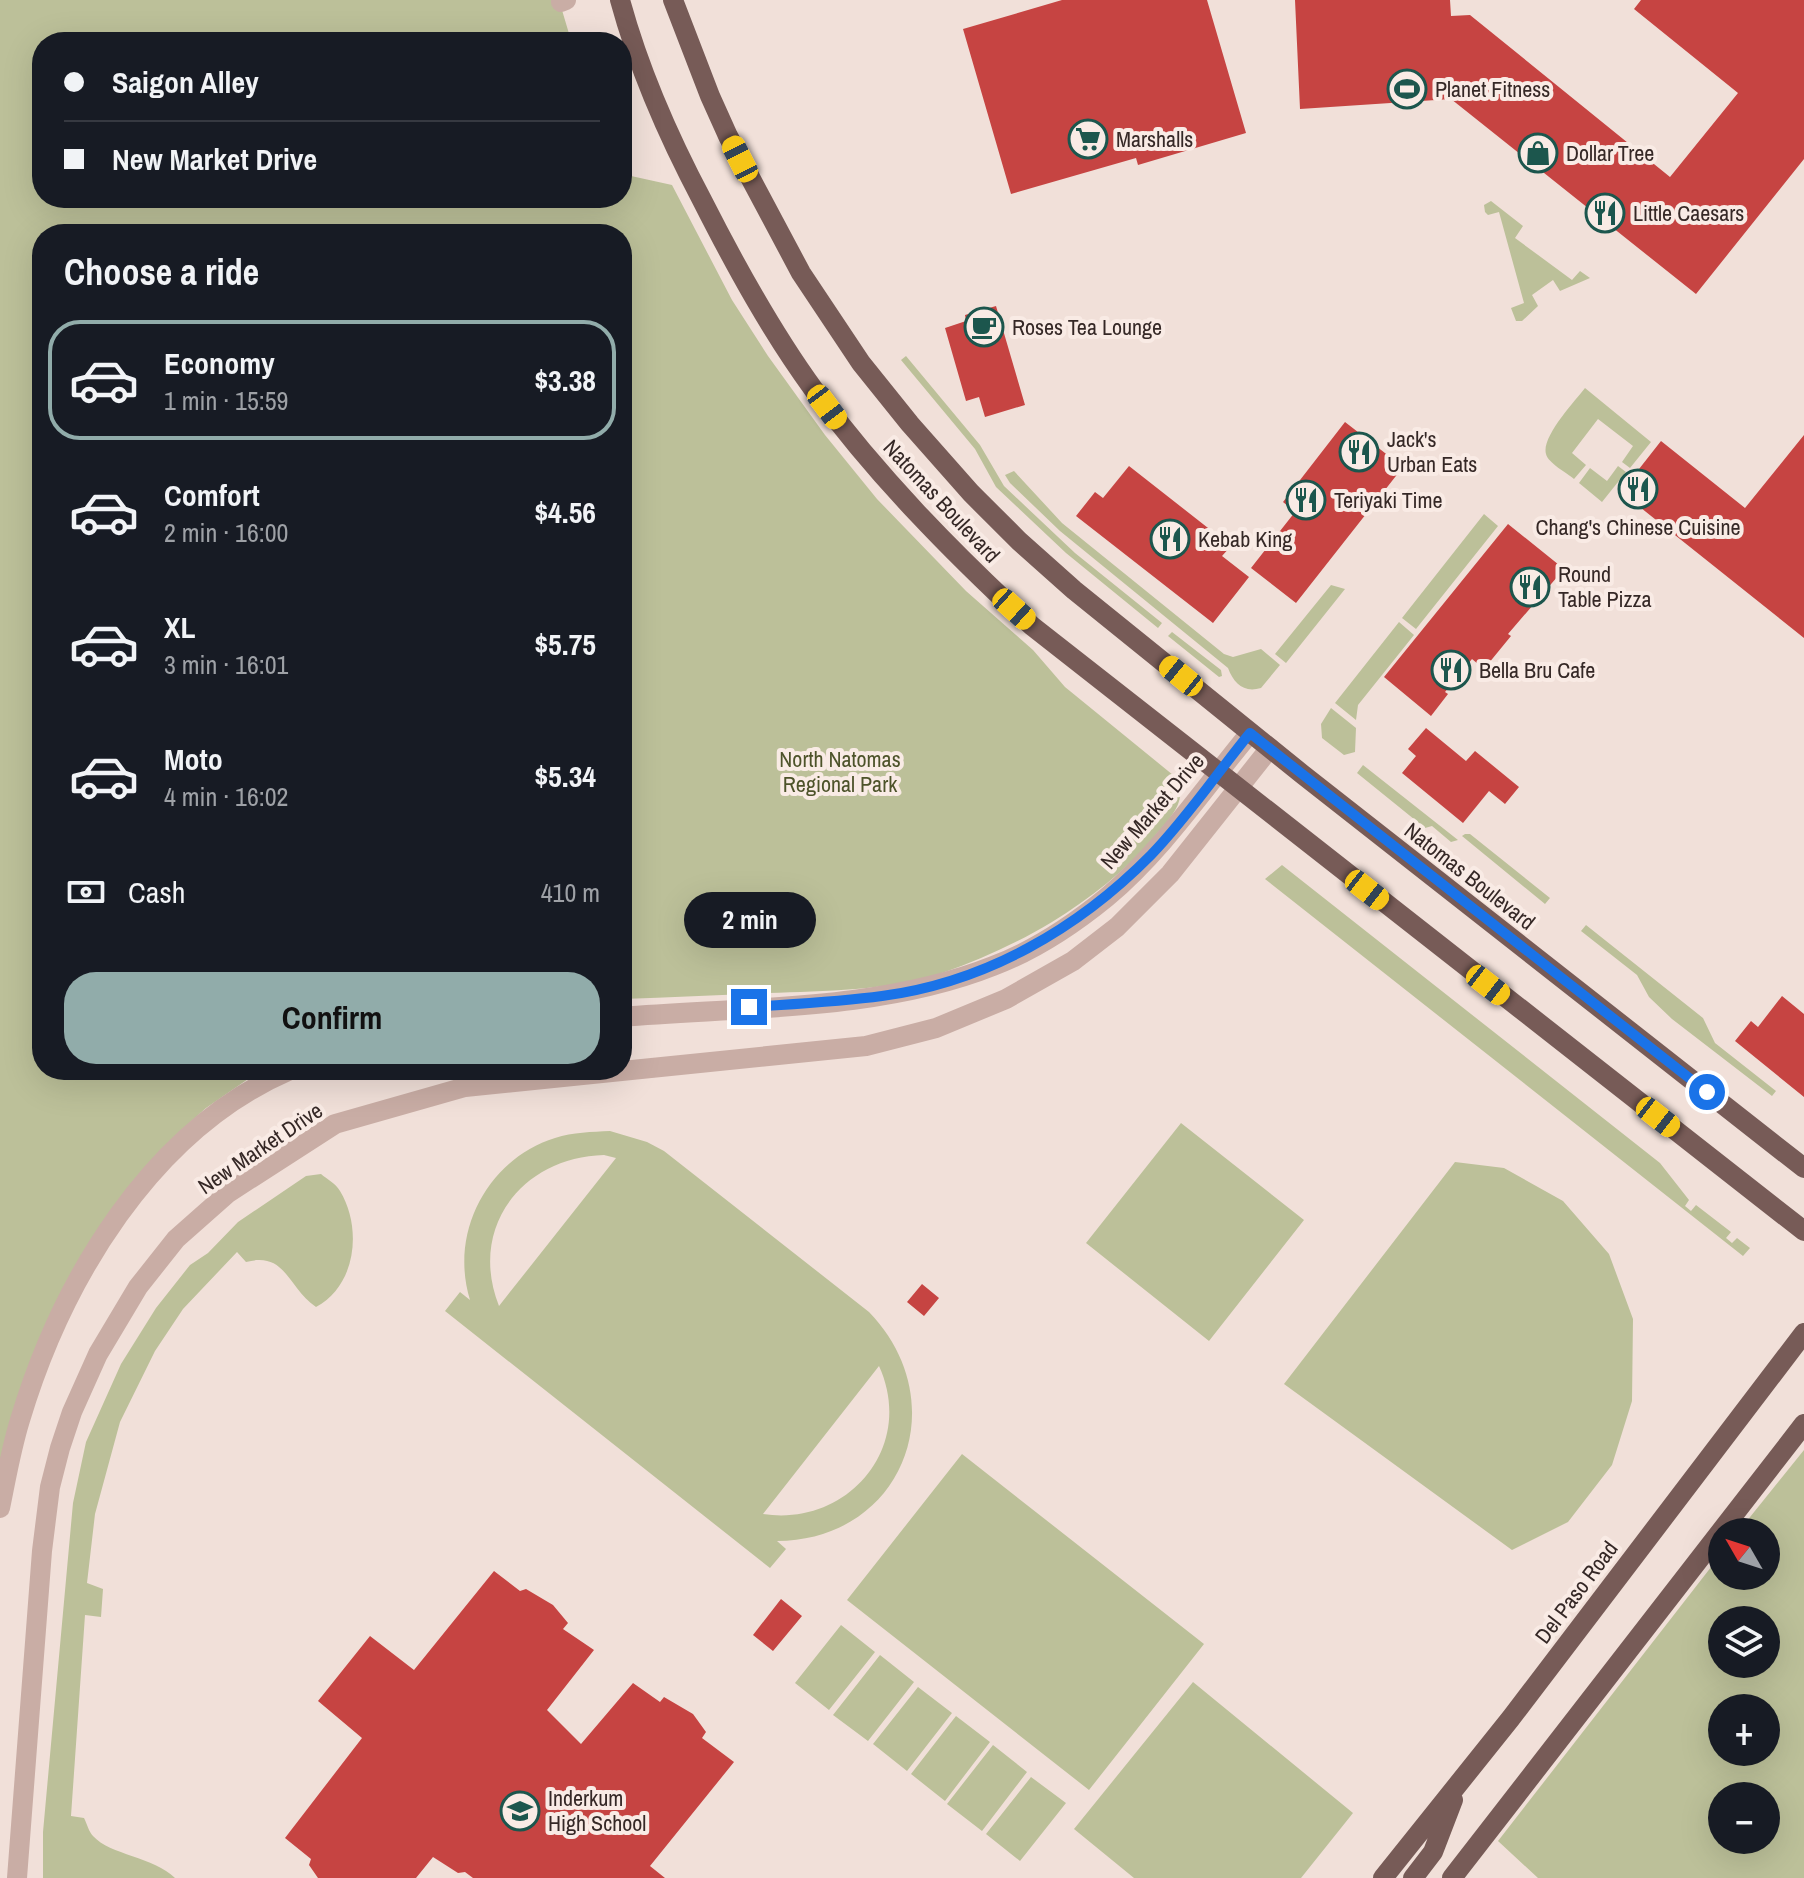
<!DOCTYPE html>
<html lang="en">
<head>
<meta charset="utf-8">
<style>
	:root { --surface:#171b24; --page:#242831; --text:#f1f3f6; --muted:#9ea1a6; --line:#363941; --accent:#91acaa }
	body { margin:0; font-family:"Archivo Narrow",sans-serif; background:var(--page); color:var(--text); height:100vh; display:flex; flex-direction:column; font-size:30px; white-space:nowrap }
	* { box-sizing:border-box; margin:0 }
	p { font-size:26px; color:var(--muted) }
	.icon { flex:none; width:44px; height:44px; fill:none; stroke:currentColor; stroke-width:2; stroke-linecap:round; stroke-linejoin:round }
	.map { position:relative; flex:1; overflow:hidden }
	.sheet { position:absolute; left:32px; top:224px; width:600px; height:856px; display:flex; flex-direction:column; background:var(--surface); border-radius:32px; box-shadow:0 8px 32px #0002 }
	.sheet>* { flex:none }
	.top-card { position:absolute; left:32px; top:32px; width:600px; height:176px; border-radius:32px; box-shadow:0 8px 32px #0002; display:grid; align-content:center; height:176px; padding:0 32px; background:var(--surface) }
	.needle { width:52px; rotate:309deg }
	.controls { position:absolute; left:1708px; top:1518px; display:grid; gap:16px }
	.controls a { display:grid; place-items:center; width:72px; height:72px; border-radius:50%; background:var(--surface); box-shadow:0 8px 32px #0002; font-size:40px }
	.end { position:absolute; width:36px; height:36px; margin:-18px; border:10px solid #1a73e8; background:#fff; box-shadow:0 0 0 4px #fff }
	.from { border-radius:50% }
	.bubble { position:absolute; height:56px; border-radius:28px; background:var(--surface); box-shadow:0 8px 32px #0002; font-size:26px; font-weight:700; line-height:56px; text-align:center }
	.car { position:absolute; width:24px; height:48px; margin:-24px -12px; border-radius:10px; box-shadow:0 0 6px 2px #0007; background:linear-gradient(#f5c518 24%,#345 0 40%,#f5c518 0 76%,#345 0 86%,#f5c518 0) }
	.top-card b { display:flex; align-items:center; gap:28px; height:76px; font-size:30px }
	.top-card b+b { border-top:2px solid var(--line) }
	.top-card i { width:20px; height:20px; background:var(--text) }
	ul { padding:0; list-style:none }
	li { display:flex; align-items:center; gap:24px; height:120px; margin:0 16px 12px; padding:0 16px; border:4px solid transparent; border-radius:32px }
	li div { flex:1 }
	li b { display:block; font-size:30px }
	li em { font-style:normal; font-weight:700 }
	li.selected { border-color:var(--accent) }
	li>.icon { width:72px; height:72px; stroke-width:1.5 }
	h2 { padding:0 32px; font-size:36px; line-height:96px }
	.pay { display:flex; align-items:center; gap:20px; height:88px; padding:0 32px; font-size:30px }
	.pay p { margin-inline-start:auto }
	.primary-button { display:flex; gap:16px; margin-top:auto; padding:16px 32px }
	.primary-button a { flex:1; height:92px; border-radius:32px; background:var(--accent); color:#111; font-size:32px; font-weight:700; line-height:92px; text-align:center }
	.map>svg:first-child { display:block }
</style>
</head>
<body>
<div class="map">
<svg width="1804" height="1878" viewBox="0 0 1804 1878">
	<rect width="100%" height="100%" fill="#f1e0d9"/>
	<path fill="#bcc099" fill-rule="evenodd" d="M0,0H559L570,37L588,36L591,42H42V198H622V174L672,185L732,300L768,356L825,435L877,499L966,591L1033,650L1065,687L1173,775C1192,799 1169,819 1154,837C1126,871 1089,899 1052,922C1017,943 980,960 942,973C886,991 826,991 768,993C719,995 670,997 622,999V234H42V1070H261L206,1108L177,1134L124,1195L0,1460Z
		M1491,201L1523,226L1515,238L1572,280L1580,271L1590,278L1560,291L1553,280L1532,295L1538,306L1522,321H1516L1511,308L1524,303L1499,212L1488,215L1485,212L1484,205Z
		M906,356L980,445L1004,486L1075,553L1162,623L1158,628L1066,553L996,487L975,449L901,360Z
		M1585,388L1651,442L1630,468L1622,462L1633,446L1598,419L1572,453L1586,465L1574,479C1567,473 1548,463 1546,454C1541,437 1575,401 1585,388Z
		M1618,466L1626,472L1602,502L1579,483L1590,468L1607,481Z
		M1014,471L1062,523L1224,654L1233,657L1261,649L1280,665L1261,688C1244,693 1234,684 1228,668L1060,531L1010,483L1005,475Z
		M1484,514L1498,526L1416,629L1402,618Z
		M1331,585L1345,589L1286,663L1275,654Z
		M1399,622L1414,635L1358,705L1356,720L1335,703Z
		M1172,632L1221,670L1222,676L1219,677L1168,636Z
		M1331,708L1356,728L1355,752L1344,755L1322,738L1321,724Z
		M1363,765L1458,840L1451,842L1432,826L1425,828L1357,773Z
		M1465,834H1470L1550,898L1545,904L1462,836Z
		M1282,865L1660,1163L1689,1200L1685,1206L1691,1211L1696,1205L1731,1232L1726,1238L1732,1243L1737,1238L1750,1248L1743,1256L1265,879Z
		M1586,925L1703,1018L1715,1043L1776,1091L1772,1096L1672,1019L1649,997L1637,975L1581,931Z
		M1181,1123L1304,1220L1209,1341L1086,1243Z
		M610,1131L647,1142L664,1151L869,1312C956,1402 904,1540 777,1541L786,1549L770,1568L445,1311L460,1292L470,1300C449,1232 488,1159 555,1138C573,1132 592,1132 610,1131ZM604,1155L616,1158L499,1306C468,1228 522,1157 604,1155ZM879,1366C916,1447 848,1527 763,1514Z
		M1455,1162L1504,1168L1563,1201L1609,1254L1633,1319L1632,1401L1612,1465L1568,1522L1512,1550L1284,1384Z
		M321,1174C327,1179 336,1184 340,1191C362,1227 357,1285 316,1307C288,1288 286,1251 246,1262L237,1252L183,1309L155,1351L120,1422L95,1514L87,1583L103,1589L101,1617L85,1615L71,1816L84,1818C87,1824 89,1832 93,1836C110,1855 154,1857 175,1878H43V1832L73,1503L86,1442L121,1364L156,1308L190,1265L208,1253L238,1222L306,1176Z
		M1804,1450V1878H1538L1498,1841L1722,1553V1576H1766V1532H1738ZM1722,1620H1766V1664H1722ZM1722,1708H1766V1752H1722ZM1722,1796H1766V1840H1722Z
		M962,1454L1204,1644L1089,1790L847,1600Z
		M841,1625L875,1652L829,1710L795,1683Z
		M880,1655L914,1682L868,1741L833,1715Z
		M1193,1682L1353,1813L1301,1878H1134L1074,1829Z
		M918,1687L952,1713L907,1771L873,1744Z
		M956,1716L990,1742L945,1801L911,1774Z
		M993,1745L1027,1772L982,1831L947,1804Z
		M1031,1777L1066,1803L1020,1861L986,1834Z"/>
	<path fill="#c64442" d="M1062,0H1207L1246,133L1138,165L1136,158L1011,194L963,29Z
		M1295,0H1450L1451,16L1470,15L1670,177L1738,93L1634,9L1641,0H1804V159L1696,294L1451,99L1300,109Z
		M996,306L1025,405L985,417L979,397L966,401L945,328L966,321L965,315Z
		M1345,422L1403,467L1296,603L1251,568L1295,512L1283,502Z
		M1804,435V638L1621,492L1661,441L1745,508Z
		M1129,466L1231,546L1222,556L1249,577L1213,623L1076,516L1095,492L1103,498Z
		M1508,524L1564,569L1508,634L1511,636L1484,669L1472,659L1445,692L1448,694L1431,716L1384,677Z
		M1426,728L1466,761L1475,751L1519,787L1505,804L1489,791L1463,823L1402,773L1416,756L1408,749Z
		M1782,996L1804,1014V1097L1735,1041L1751,1021L1758,1027Z
		M922,1284L939,1298L924,1316L907,1302Z
		M494,1571L520,1591L526,1589L553,1605L568,1623L563,1629L594,1650L547,1710L581,1744L633,1683L660,1702L664,1697L693,1714L706,1732L702,1738L734,1762L650,1866L665,1878H473L465,1872L458,1873L433,1857L416,1878H318L309,1865L311,1859L285,1838L362,1738L318,1701L370,1636L414,1670Z
		M781,1599L802,1616L773,1651L753,1635Z"/>
	<g fill="none" stroke-linecap="round" stroke-linejoin="round">
		<path stroke="#c9ada5" stroke-width="20" d="M561,2L566,0
			M622,1017C743,1007 880,1011 993,966C1033,951 1074,924 1107,897C1163,850 1204,788 1250,733
			M0,1508C6,1479 11,1449 20,1420C62,1280 151,1130 290,1070
			M17,1878L42,1551L50,1487L60,1448L72,1412L98,1354L138,1287L176,1239L228,1193L335,1124L465,1087L866,1046L936,1028L1006,999L1073,961L1117,927L1170,874L1270,748"/>
		<path stroke="#775b57" stroke-width="20" d="M620,0C639,70 669,138 703,202C736,267 771,331 814,390C878,477 953,553 1032,626L1804,1231
			M673,0L710,96L728,136L801,273L861,363L910,424L971,493L1019,541L1074,590L1302,774L1804,1168
			M1383,1878L1511,1718L1804,1333
			M1413,1878L1433,1852L1453,1800
			M1452,1878L1804,1424"/>
	</g>
	<g fill="none" stroke-linecap="round" stroke-linejoin="round">
		<path stroke="#1a73e8" stroke-width="10" d="M749,1007C793,1004 838,1002 882,996C986,982 1078,929 1151,855C1187,818 1217,773 1250,733L1707,1092"/>
	</g>
	<defs>
		<symbol id="stadium-ring" viewBox="-11 -11 22 22"><circle r="9.5" fill="#f9ebe5" stroke="#1c564d" stroke-width="1.5"/><path d="M0-5a6.5 5 0 1 0 0 10a6.5 5 0 1 0 0-10ZM-3.5-1.8h7v3.6h-7Z" fill="#1c564d"/></symbol>
		<symbol id="supermarket-ring" viewBox="-11 -11 22 22"><circle r="9.5" fill="#f9ebe5" stroke="#1c564d" stroke-width="1.5"/><path d="M-6-5.5h2.5l.6 2H6L4.5 2H-2.5L-4.4-4H-6ZM-1.5 3.2a1.3 1.3 0 1 0 .1 0ZM3 3.2a1.3 1.3 0 1 0 .1 0Z" fill="#1c564d"/></symbol>
		<symbol id="shop-ring" viewBox="-11 -11 22 22"><circle r="9.5" fill="#f9ebe5" stroke="#1c564d" stroke-width="1.5"/><path d="M-5-2.5h2.3a2.7 3.5 0 0 1 5.4 0H5L5.5 6h-11ZM-1.5-2.5h3a1.5 2.3 0 0 0-3 0Z" fill="#1c564d"/></symbol>
		<symbol id="restaurant-ring" viewBox="-11 -11 22 22"><circle r="9.5" fill="#f9ebe5" stroke="#1c564d" stroke-width="1.5"/><path d="M-5-6h1v4h1v-4h1v4h1v-4h1v5L-1.5 .5V6h-2V.5L-5-1ZM5-6V6H3V1.5H1.5Q1.5-4 5-6Z" fill="#1c564d"/></symbol>
		<symbol id="cafe-ring" viewBox="-11 -11 22 22"><circle r="9.5" fill="#f9ebe5" stroke="#1c564d" stroke-width="1.5"/><path d="M-5.5-4.5H6V0H3Q3 3.5 0 3.5H-2.5Q-5.5 3.5-5.5 0ZM3-3.2v2h1.7v-2ZM-6 4.5H4V6H-6Z" fill="#1c564d"/></symbol>
		<symbol id="school-ring" viewBox="-11 -11 22 22"><circle r="9.5" fill="#f9ebe5" stroke="#1c564d" stroke-width="1.5"/><path d="M0-5L7-2L0 1L-7-2ZM-4 1L0 2.5L4 1V4Q0 6-4 4Z" fill="#1c564d"/></symbol>
	</defs>
	<g fill-rule="evenodd">
		<use href="#stadium-ring" x="1385" y="67" width="44" height="44"/>
		<use href="#supermarket-ring" x="1066" y="117" width="44" height="44"/>
		<use href="#shop-ring" x="1516" y="131" width="44" height="44"/>
		<use href="#restaurant-ring" x="1583" y="191" width="44" height="44"/>
		<use href="#cafe-ring" x="962" y="305" width="44" height="44"/>
		<use href="#restaurant-ring" x="1337" y="430" width="44" height="44"/>
		<use href="#restaurant-ring" x="1616" y="467" width="44" height="44"/>
		<use href="#restaurant-ring" x="1284" y="478" width="44" height="44"/>
		<use href="#restaurant-ring" x="1148" y="517" width="44" height="44"/>
		<use href="#restaurant-ring" x="1508" y="565" width="44" height="44"/>
		<use href="#restaurant-ring" x="1429" y="648" width="44" height="44"/>
		<use href="#school-ring" x="498" y="1789" width="44" height="44"/>
	</g>
	<g text-anchor="middle" dominant-baseline="central" stroke-width="8" stroke-linejoin="round" paint-order="stroke">
		<g font-size="22" fill="#352826" stroke="#f9ebe5" text-anchor="start">
			<text x="1435" y="89">Planet Fitness</text>
			<text x="1116" y="139">Marshalls</text>
			<text x="1566" y="153">Dollar Tree</text>
			<text x="1633" y="213">Little Caesars</text>
			<text x="1012" y="327">Roses Tea Lounge</text>
			<text x="1387" y="439">Jack's<tspan x="1387" dy="25">Urban Eats</tspan></text>
			<text x="1334" y="500">Teriyaki Time</text>
			<text x="1638" y="527" text-anchor="middle">Chang's Chinese Cuisine</text>
			<text x="1198" y="539">Kebab King</text>
			<text x="1558" y="574">Round<tspan x="1558" dy="25">Table Pizza</tspan></text>
			<text x="1479" y="670">Bella Bru Cafe</text>
			<text x="548" y="1798">Inderkum<tspan x="548" dy="25">High School</tspan></text>
		</g>
		<g font-size="22" fill="#352826" stroke="#f9ebe5">
			<text transform="translate(942 501) rotate(47)">Natomas Boulevard</text>
			<text transform="translate(1152 811) rotate(-49)">New Market Drive</text>
			<text transform="translate(1470 876) rotate(38)">Natomas Boulevard</text>
			<text transform="translate(260 1148) rotate(-34)">New Market Drive</text>
			<text transform="translate(1576 1592) rotate(-53)">Del Paso Road</text>
		</g>
		<g font-size="22" fill="#4d532a" stroke="#f9ebe5">
			<text x="840" y="759">North Natomas<tspan x="840" dy="25">Regional Park</tspan></text>
		</g>
	</g>
</svg>
<div class="controls">
<a><svg class="needle" viewBox="-14 -14 28 28"><path d="M0-13l5 13h-10z" fill="#e53935"/><path d="M0 13l5-13h-10z" fill="#9ea1a6"/></svg></a>
<a><svg class="icon" aria-label="layers" viewBox="0 0 24 24"><path d="M12 4l9 5-9 5-9-5zM3 14l9 5 9-5"/></svg></a>
<a>+</a>
<a>−</a>
</div>
<i class="end from" style="left:1707px;top:1092px"></i>
<i class="end" style="left:749px;top:1007px"></i>
<div class="bubble" style="left:684px;top:892px;width:132px">2 min</div>
<i class="car" style="left:740px;top:159px;rotate:333deg"></i>
<i class="car" style="left:827px;top:407px;rotate:143deg"></i>
<i class="car" style="left:1014px;top:609px;rotate:132deg"></i>
<i class="car" style="left:1181px;top:676px;rotate:309deg"></i>
<i class="car" style="left:1367px;top:890px;rotate:128deg"></i>
<i class="car" style="left:1488px;top:985px;rotate:128deg"></i>
<i class="car" style="left:1658px;top:1117px;rotate:128deg"></i>
<div class="top-card">
<b><i class="from"></i>Saigon Alley</b>
<b><i></i>New Market Drive</b>
</div>
<section class="sheet">
<h2>Choose a ride</h2>
<ul>
<li class="selected"><svg class="icon" aria-label="car" viewBox="0 0 24 24"><path d="M5 17H2v-5l4-1 3-4h7l3 4 3 1v5h-3M9 17h6M6 11h13"/><circle cx="7" cy="17" r="2"/><circle cx="17" cy="17" r="2"/></svg><div><b>Economy</b><p>1 min · 15:59</p></div><em>$3.38</em></li>
<li><svg class="icon" aria-label="car" viewBox="0 0 24 24"><path d="M5 17H2v-5l4-1 3-4h7l3 4 3 1v5h-3M9 17h6M6 11h13"/><circle cx="7" cy="17" r="2"/><circle cx="17" cy="17" r="2"/></svg><div><b>Comfort</b><p>2 min · 16:00</p></div><em>$4.56</em></li>
<li><svg class="icon" aria-label="car" viewBox="0 0 24 24"><path d="M5 17H2v-5l4-1 3-4h7l3 4 3 1v5h-3M9 17h6M6 11h13"/><circle cx="7" cy="17" r="2"/><circle cx="17" cy="17" r="2"/></svg><div><b>XL</b><p>3 min · 16:01</p></div><em>$5.75</em></li>
<li><svg class="icon" aria-label="car" viewBox="0 0 24 24"><path d="M5 17H2v-5l4-1 3-4h7l3 4 3 1v5h-3M9 17h6M6 11h13"/><circle cx="7" cy="17" r="2"/><circle cx="17" cy="17" r="2"/></svg><div><b>Moto</b><p>4 min · 16:02</p></div><em>$5.34</em></li>
</ul>
<div class="pay"><svg class="icon" aria-label="cash" viewBox="0 0 24 24"><path d="M3 7h18v10H3z"/><circle cx="12" cy="12" r="2"/></svg>Cash<p>410 m</p></div>
<div class="primary-button"><a>Confirm</a></div>
</section>
</div>
</body>
</html>
